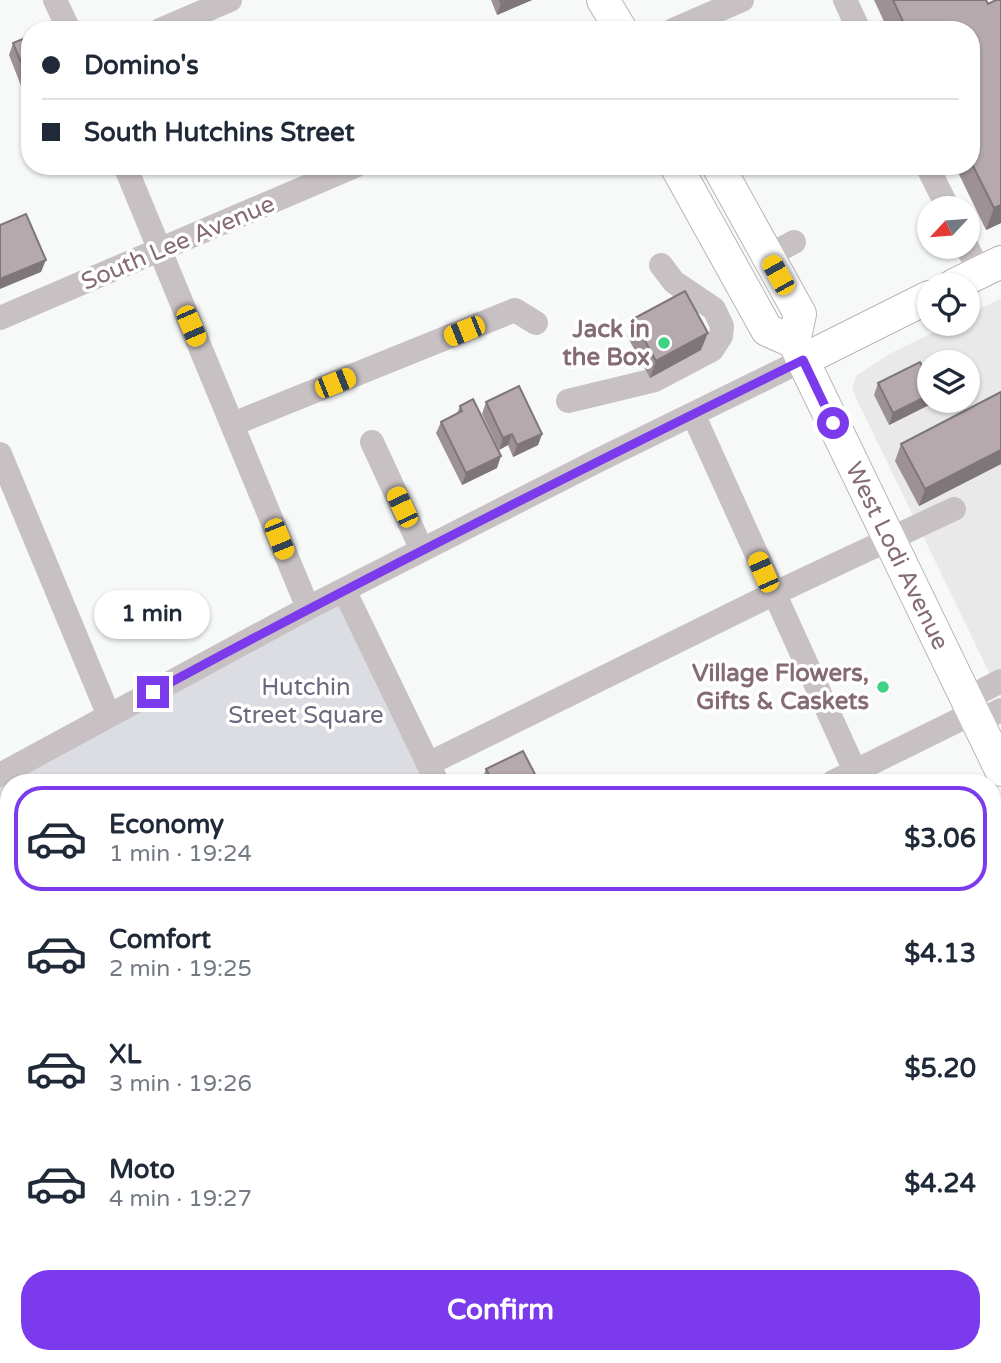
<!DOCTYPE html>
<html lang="en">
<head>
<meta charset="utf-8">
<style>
	:root { --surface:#fff; --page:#f2f2f3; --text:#1f2937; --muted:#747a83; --line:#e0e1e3; --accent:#7c3aed }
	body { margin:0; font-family:"Varela Round",sans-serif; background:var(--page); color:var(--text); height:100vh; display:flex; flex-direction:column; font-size:26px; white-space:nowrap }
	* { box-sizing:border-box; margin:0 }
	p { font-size:23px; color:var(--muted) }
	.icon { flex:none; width:38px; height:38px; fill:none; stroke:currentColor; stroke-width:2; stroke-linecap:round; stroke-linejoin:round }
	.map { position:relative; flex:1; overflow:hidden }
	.panel { position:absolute; left:0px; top:774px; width:1001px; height:590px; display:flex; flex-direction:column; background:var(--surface); border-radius:28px 28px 0 0; box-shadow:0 2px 5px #0004 }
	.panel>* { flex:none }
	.guide { position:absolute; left:21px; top:21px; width:959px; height:154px; border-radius:28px; box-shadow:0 2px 5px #0004; display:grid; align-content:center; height:154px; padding:0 21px; background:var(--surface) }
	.needle { width:46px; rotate:244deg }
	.buttons { position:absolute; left:917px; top:196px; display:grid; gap:14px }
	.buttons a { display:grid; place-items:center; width:63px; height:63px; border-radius:50%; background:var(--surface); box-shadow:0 2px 5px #0004; font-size:35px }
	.end { position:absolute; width:32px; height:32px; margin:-16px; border:9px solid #7c3aed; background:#fff; box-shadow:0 0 0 4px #fff }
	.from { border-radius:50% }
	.bubble { position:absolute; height:49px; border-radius:24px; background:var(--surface); box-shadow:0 2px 5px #0004; font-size:23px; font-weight:700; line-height:49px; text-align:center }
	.car { position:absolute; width:21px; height:42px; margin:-21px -10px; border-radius:9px; box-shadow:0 0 5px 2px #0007; background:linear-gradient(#f5c518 24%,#345 0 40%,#f5c518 0 76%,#345 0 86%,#f5c518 0) }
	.guide b { display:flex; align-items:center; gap:24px; height:66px; font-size:26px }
	.guide b+b { border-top:2px solid var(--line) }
	.guide i { width:18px; height:18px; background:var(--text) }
	ul { padding:12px 0 0; list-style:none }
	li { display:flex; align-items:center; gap:21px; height:105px; margin:0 14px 10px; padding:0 7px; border:4px solid transparent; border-radius:28px }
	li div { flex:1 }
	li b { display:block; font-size:26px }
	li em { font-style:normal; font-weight:700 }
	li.active { border-color:var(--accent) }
	li>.icon { width:63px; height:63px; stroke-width:1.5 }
	.button { display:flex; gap:14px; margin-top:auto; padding:14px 21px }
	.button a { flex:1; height:80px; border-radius:28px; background:var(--accent); color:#fff; font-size:28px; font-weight:700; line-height:80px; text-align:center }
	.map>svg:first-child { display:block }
</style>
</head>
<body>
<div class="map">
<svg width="1001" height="1363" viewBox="0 0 1001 1363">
	<rect width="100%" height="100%" fill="#f7f9f9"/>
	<path fill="#eae9ea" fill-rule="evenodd" d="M1001,298V697L856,398L852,387L857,375L891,353L950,324H968V315ZM929,362H968V401H929Z"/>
	<path fill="#dcdde3" d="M344,590L437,782H9V1354L608,1355L591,1363H0V767Z"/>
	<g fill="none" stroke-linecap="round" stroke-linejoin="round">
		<defs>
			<path id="major" d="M603,0L621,30
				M676,166L767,330L794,342L1001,770
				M718,166L800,314L794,342
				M954,285L1001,262
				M803,360L929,297"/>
		</defs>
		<use href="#major" stroke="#bcb4b7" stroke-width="34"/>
		<path stroke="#c8c1c3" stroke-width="24" d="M55,0L69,30
			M845,0L859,30
			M160,30L230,0
			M673,30L742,0
			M125,166L308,608
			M927,166L948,208
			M967,247L980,273
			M768,256L794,242
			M0,318L355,166
			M568,401L655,380L712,350L721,336L722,326L714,309L674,282L661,265
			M693,414L855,771
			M233,424L515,310L536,323
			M372,442L422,550
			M0,454L109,716
			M344,590L437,782
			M966,699L1001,681
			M977,722L1001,710
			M428,764L773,594L954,509
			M0,775L308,608L601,459L803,360
			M833,782L973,713
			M992,939L1001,935
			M992,1160L1001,1156
			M0,1232L9,1250
			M58,1354L62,1363
			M714,1354L718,1363
			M595,1363L611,1354"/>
		<use href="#major" stroke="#fff" stroke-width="32"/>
	</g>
	<path fill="#9d9196" d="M491,0H532L497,15Z
		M874,0H986L1001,223L986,230L955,166H971V30H888Z
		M30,36V94L25,96L9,55L13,43Z
		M633,319L701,350L650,378L627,336Z
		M878,383L929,401H932L931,404L889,425L874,395Z
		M1001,392V464L919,506L895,461L901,444Z
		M486,402L542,434L538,445L513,457L508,445L499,450L482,414Z
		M460,406L497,468L462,485L436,433L441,422L457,414Z
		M486,769L539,782H481Z
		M992,964L1001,982V1106L1000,1107L992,1092Z
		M763,1354H822L826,1363H767Z
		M824,1354H873L871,1361L867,1363H828Z
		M878,1354H912L894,1363H882Z"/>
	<path fill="#7f767a" d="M509,0H532L497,15L501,3Z
		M30,84V94L25,96Z
		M1001,205V223L986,230L994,208Z
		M46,260L41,272L0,289V279Z
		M708,333L701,350L650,378L656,361Z
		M929,395V401H932L931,404L889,425L893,413Z
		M512,434L508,445L499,450L503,438Z
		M542,434L538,445L513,457L517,445Z
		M1001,450V464L919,506L925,489Z
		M501,456L497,468L462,485L466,473Z
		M865,1354H873L871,1361L867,1363H849Z
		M889,1354H912L894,1363H886Z"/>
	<path fill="#b6a9ae" stroke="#7f767a" stroke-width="2" d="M500,0H509L501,3Z
		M893,0H986L988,4L996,0H1001V205L994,208L971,162V30H907Z
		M30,36V84L13,43Z
		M26,214L46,260L0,279V225Z
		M685,291L708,333L656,361L633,319Z
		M920,362L929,380V395L893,413L878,383Z
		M519,386L542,434L517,445L512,434L503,438L486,402Z
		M1001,392V450L925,489L901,444Z
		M473,399L501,456L466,473L441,422L462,411L460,406Z
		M523,751L539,782H493L486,769Z
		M992,964L1001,982V1055L992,1038Z
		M777,1354H822L826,1363H781Z
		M834,1354H865L849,1363H839Z
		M920,1355L924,1363H904Z"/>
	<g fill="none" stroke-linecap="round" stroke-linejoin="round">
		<path stroke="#7c3aed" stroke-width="9" d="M153,692C367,576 585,467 803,360L833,423"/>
	</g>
	<g fill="#3ed285" stroke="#fff" stroke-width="2.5">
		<circle cx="664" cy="343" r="7"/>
		<circle cx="883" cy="687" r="7"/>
	</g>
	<g text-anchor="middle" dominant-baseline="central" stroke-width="7" stroke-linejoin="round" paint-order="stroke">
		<g font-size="24" fill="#856b73" stroke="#fff">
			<text transform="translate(178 243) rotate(-23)">South Lee Avenue</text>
			<text transform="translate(897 556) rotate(64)">West Lodi Avenue</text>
		</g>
		<g font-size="24" font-weight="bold" fill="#856b73" stroke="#fff" text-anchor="end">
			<text x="650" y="329">Jack in<tspan x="650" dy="28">the Box</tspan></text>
			<text x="869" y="673">Village Flowers,<tspan x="869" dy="28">Gifts &amp; Caskets</tspan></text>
		</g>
		<g font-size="24" fill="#6a697d" stroke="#fff">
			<text x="306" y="687">Hutchin<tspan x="306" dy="28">Street Square</tspan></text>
		</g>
	</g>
</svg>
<div class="buttons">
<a><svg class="needle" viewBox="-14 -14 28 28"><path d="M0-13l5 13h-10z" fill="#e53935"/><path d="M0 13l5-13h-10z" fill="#747a83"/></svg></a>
<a><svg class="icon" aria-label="locate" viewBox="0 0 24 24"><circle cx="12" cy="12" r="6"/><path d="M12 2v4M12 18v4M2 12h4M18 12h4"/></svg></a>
<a><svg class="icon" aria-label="layers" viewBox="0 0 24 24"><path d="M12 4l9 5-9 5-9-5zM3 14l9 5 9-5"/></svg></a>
</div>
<i class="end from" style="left:833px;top:423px"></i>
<i class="end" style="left:153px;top:692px"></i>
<div class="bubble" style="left:94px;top:590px;width:116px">1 min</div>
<i class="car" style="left:778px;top:275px;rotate:331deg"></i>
<i class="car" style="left:191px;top:326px;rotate:157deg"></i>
<i class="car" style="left:464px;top:331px;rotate:248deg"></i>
<i class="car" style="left:335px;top:383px;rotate:68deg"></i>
<i class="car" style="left:402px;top:507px;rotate:335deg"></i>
<i class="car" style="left:279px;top:539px;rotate:158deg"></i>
<i class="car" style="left:763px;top:572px;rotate:336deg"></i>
<div class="guide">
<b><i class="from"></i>Domino's</b>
<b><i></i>South Hutchins Street</b>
</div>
<section class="panel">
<ul>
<li class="active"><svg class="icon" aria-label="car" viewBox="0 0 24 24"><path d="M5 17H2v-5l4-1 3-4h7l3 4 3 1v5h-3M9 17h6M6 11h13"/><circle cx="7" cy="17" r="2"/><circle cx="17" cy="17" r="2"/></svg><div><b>Economy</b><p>1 min · 19:24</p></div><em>$3.06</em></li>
<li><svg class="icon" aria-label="car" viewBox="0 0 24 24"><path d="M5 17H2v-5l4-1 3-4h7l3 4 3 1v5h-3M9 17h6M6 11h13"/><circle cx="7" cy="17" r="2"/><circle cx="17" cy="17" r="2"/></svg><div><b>Comfort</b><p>2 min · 19:25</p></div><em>$4.13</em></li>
<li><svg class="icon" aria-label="car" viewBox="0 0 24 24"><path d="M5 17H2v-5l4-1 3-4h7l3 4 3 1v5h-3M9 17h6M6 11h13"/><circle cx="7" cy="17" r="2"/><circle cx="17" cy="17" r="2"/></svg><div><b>XL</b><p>3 min · 19:26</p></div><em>$5.20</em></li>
<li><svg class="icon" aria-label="car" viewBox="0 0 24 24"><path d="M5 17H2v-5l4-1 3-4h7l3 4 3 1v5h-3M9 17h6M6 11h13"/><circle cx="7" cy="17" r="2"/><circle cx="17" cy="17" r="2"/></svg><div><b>Moto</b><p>4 min · 19:27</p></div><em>$4.24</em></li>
</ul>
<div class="button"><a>Confirm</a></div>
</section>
</div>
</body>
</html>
